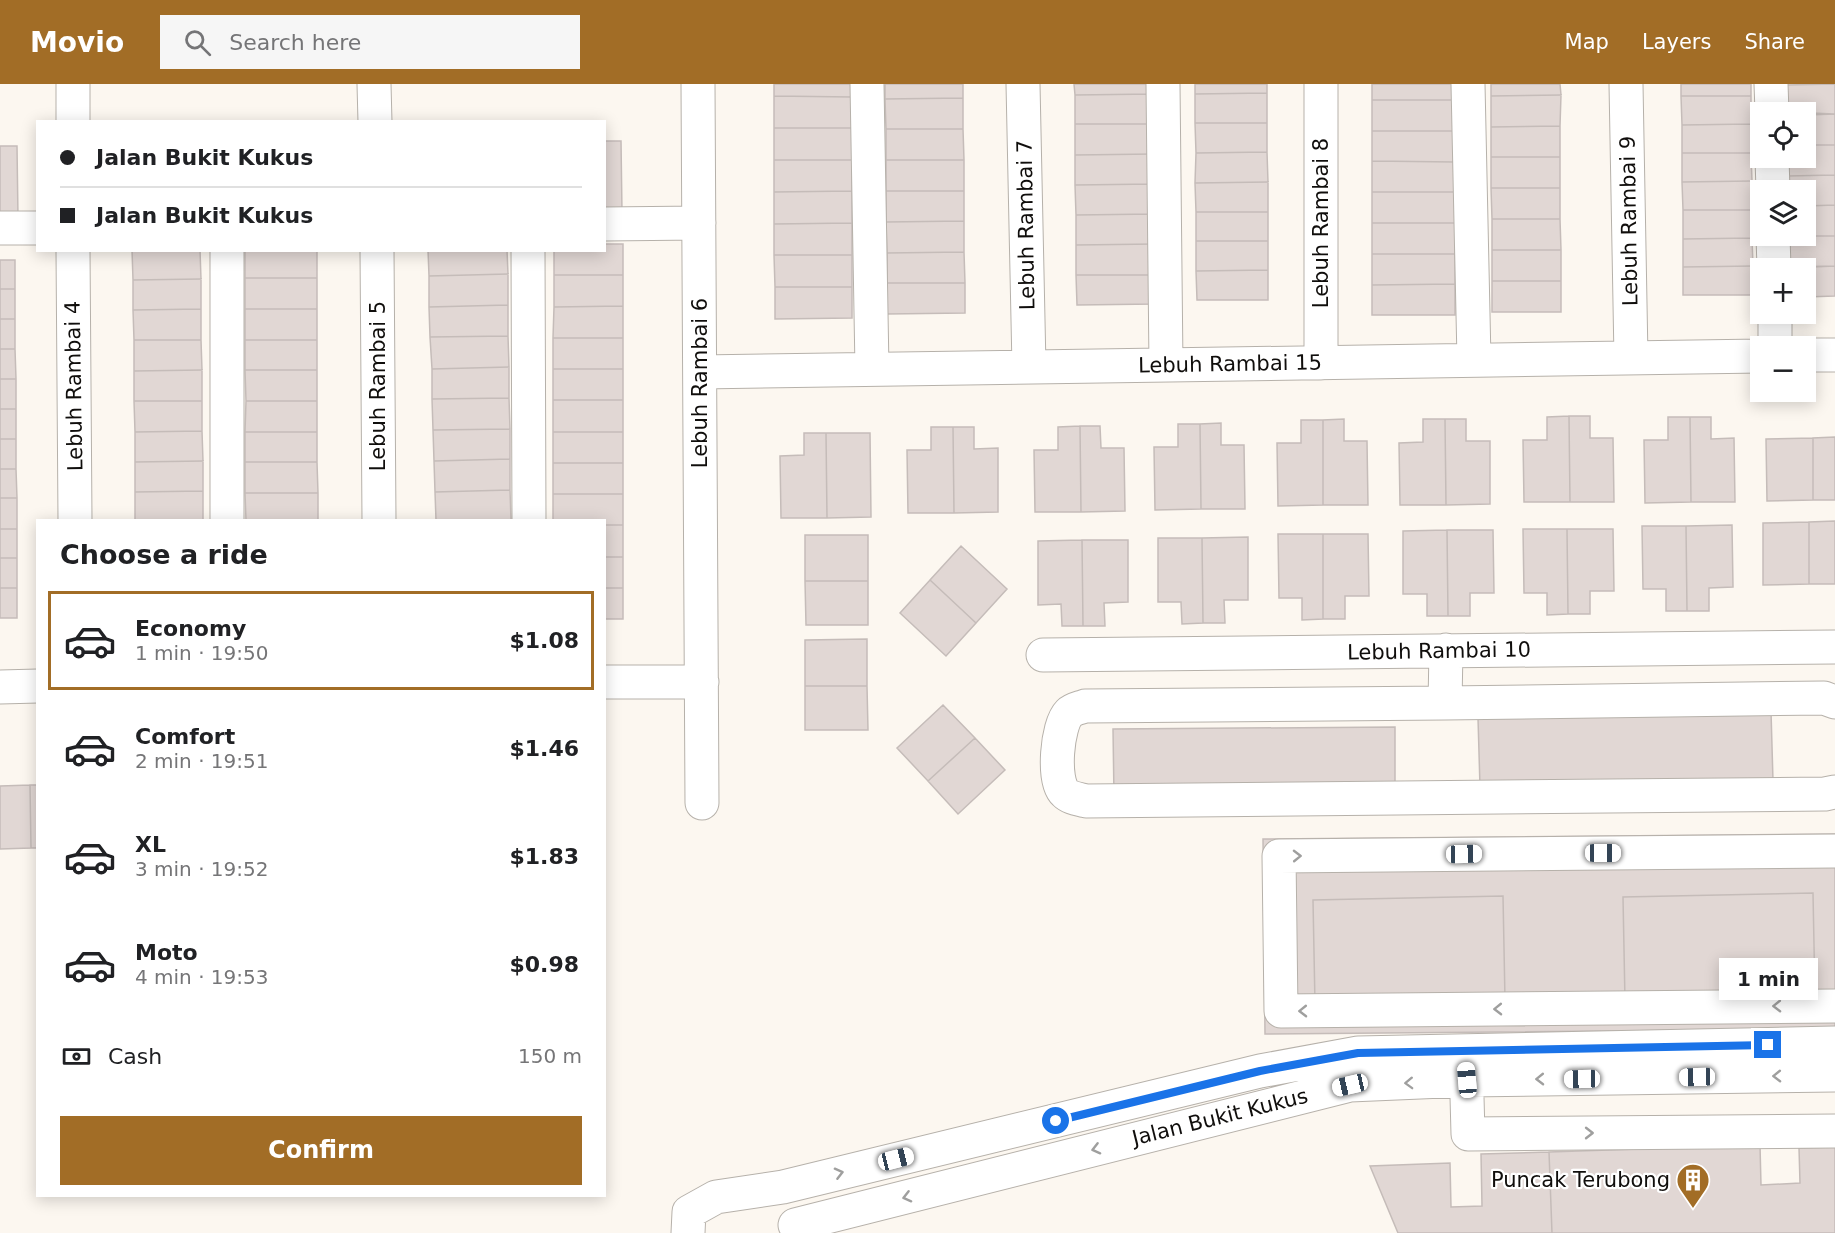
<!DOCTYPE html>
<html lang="en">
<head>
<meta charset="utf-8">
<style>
	:root { --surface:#fff; --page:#f6f6f6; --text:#202124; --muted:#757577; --line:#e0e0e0; --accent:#a26d26 }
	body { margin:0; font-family:"DejaVu Sans",sans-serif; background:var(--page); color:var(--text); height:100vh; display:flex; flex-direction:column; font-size:22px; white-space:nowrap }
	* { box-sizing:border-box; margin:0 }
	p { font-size:20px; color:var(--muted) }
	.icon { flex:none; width:33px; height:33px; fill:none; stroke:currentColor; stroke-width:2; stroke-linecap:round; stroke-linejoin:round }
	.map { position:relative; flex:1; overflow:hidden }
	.drawer { position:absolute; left:36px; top:435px; width:570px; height:678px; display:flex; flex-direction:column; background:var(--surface); border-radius:0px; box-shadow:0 3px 15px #0003 }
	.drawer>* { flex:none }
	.guide { position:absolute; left:36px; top:36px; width:570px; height:132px; border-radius:0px; box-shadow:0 3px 15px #0003; display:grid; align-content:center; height:132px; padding:0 24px; background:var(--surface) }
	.tools { position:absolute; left:1750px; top:18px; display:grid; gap:12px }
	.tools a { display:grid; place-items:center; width:66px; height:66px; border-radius:0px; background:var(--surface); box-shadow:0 3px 15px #0003; font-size:30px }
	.end { position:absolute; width:27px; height:27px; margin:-14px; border:8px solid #1a73e8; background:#fff; box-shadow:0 0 0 3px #fff }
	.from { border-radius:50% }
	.bubble { position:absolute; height:42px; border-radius:0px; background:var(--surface); box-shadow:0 3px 15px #0003; font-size:20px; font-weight:700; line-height:42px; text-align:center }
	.car { position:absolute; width:18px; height:36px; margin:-18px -9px; border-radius:8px; box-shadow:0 0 4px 2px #0007; background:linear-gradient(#fff 24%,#345 0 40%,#fff 0 76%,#345 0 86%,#fff 0) }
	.guide b { display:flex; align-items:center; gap:21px; height:57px; font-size:22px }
	.guide b+b { border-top:2px solid var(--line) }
	.guide i { width:15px; height:15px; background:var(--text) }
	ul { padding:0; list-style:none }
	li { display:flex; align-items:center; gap:18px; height:99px; margin:0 12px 9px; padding:0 12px; border:3px solid transparent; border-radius:0px }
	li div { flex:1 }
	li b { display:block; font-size:22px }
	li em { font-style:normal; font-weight:700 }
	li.on { border-color:var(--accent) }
	li>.icon { width:54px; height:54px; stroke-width:1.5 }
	h2 { padding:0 24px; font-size:27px; line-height:72px }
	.pay { display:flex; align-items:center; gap:15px; height:66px; padding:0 24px; font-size:22px }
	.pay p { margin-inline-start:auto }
	.primary-button { display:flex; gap:12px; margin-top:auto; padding:12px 24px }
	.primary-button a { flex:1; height:69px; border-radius:0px; background:var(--accent); color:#fff; font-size:24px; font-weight:700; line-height:69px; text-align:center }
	header { display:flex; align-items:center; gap:36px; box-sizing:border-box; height:84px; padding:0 30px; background:var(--accent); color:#fff }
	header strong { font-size:28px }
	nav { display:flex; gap:33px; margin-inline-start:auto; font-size:21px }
	.search { width:420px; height:54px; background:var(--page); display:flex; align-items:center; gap:15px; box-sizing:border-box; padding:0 21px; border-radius:0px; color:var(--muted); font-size:22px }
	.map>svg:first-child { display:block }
</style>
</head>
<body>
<header>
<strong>Movio</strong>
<div class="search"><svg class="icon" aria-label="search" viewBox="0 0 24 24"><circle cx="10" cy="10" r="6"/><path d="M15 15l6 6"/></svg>Search here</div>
<nav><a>Map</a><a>Layers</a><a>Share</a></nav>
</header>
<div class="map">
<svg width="1835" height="1149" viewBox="0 0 1835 1149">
	<rect width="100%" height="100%" fill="#fcf7f0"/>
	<path fill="#e1d7d4" stroke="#c5bcb9" stroke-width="1.5" d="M774,0H852V13L774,12Z
		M885,0H963V14L885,15Z
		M1074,0H1153V10L1075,11Z
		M1195,0H1267V9L1195,10Z
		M1372,0H1454V16H1372Z
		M1491,0H1560L1561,11L1491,12Z
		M1681,0H1751V12H1681Z
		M1835,0V30L1786,28L1785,1Z
		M1267,9V39H1195V10Z
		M1153,10V40H1075V11Z
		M1561,11L1560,42L1491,43V12Z
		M774,12L852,13V44H774Z
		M1681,12H1751V40L1682,41Z
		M963,14V45H886L885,15Z
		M1372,16H1454V47H1372Z
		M1835,30V61H1806V31Z
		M1195,39H1267V68L1196,69Z
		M1075,40H1153L1154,70L1075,71Z
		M1751,40V69H1682V41Z
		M1560,42V73H1491V43Z
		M774,44H852V76H774Z
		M886,45H963L964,76H886Z
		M1372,47H1454V78L1372,77Z
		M604,57H621L622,128H604Z
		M1806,61H1835V91L1787,92V74H1806Z
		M0,62H17L18,134H0Z
		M1267,68L1268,98L1195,99L1196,69Z
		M1682,69H1751L1752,97L1682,98Z
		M1154,70V100L1075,101V71Z
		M1491,73H1560V104H1491Z
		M774,76H852V107L774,108Z
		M886,76H964V107H886Z
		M1372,77L1454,78L1455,108H1372Z
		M1835,91V121L1806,122V106H1787V92Z
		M1752,97V126H1683L1682,98Z
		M1268,98V128H1196L1195,99Z
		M1154,100V130L1076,131L1075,101Z
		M1491,104H1560V135H1492Z
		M852,107V139L774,140V108Z
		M886,107H964V137L886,138Z
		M1372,108H1455V139H1372Z
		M1835,121V152H1788H1806V122Z
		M1683,126H1752V154L1683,155Z
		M1196,128H1268V157H1196Z
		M1154,130L1155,160L1076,161V131Z
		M1492,135H1560L1561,166H1492Z
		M964,137V168L887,169L886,138Z
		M852,139V171H774V140Z
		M1372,139H1455V170H1372Z
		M1788,152H1835V182L1789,183Z
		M1752,154L1753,182L1683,183V155Z
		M1196,157H1268V186L1196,187Z
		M604,160H623V191H554V166H604Z
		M1155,160V191H1076V161Z
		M132,166H200L201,195L133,196Z
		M245,166H317V194H245Z
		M428,166H507L508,190L429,192Z
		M1492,166H1561V197H1492Z
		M964,168L965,199H887V169Z
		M1372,170H1455V200L1372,201Z
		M774,171H852V203H775Z
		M0,176H15V205H0Z
		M1753,182L1752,211H1683V183Z
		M1835,182V212L1806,213V184H1789Z
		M1268,186V216H1197L1196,187Z
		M508,190V221L429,223V192Z
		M554,191H623V222L554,223Z
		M1076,191H1155V220L1077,221Z
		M245,194H317V225H245Z
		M201,195V225L133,226V196Z
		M1492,197H1561V228H1492Z
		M887,199H965V229L887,230Z
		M1455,200V231H1372V201Z
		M775,203H852V234L775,235Z
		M0,205H15V235H0Z
		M508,221V252L430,253L429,223Z
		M623,222V254H553L554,223Z
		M201,225V256H134L133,226Z
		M245,225H317V256H245Z
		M0,235H15V265H0Z
		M508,252L509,283L432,285L430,253Z
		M553,254H623V285H553Z
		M134,256H201L202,286L134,287Z
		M245,256H317V286H245Z
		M0,265H15L16,295H0Z
		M509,283V314L432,315V285Z
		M553,285H623V316H553Z
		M202,286V317H134V287Z
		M245,286H317V317H246Z
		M0,295H16V325H0Z
		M509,314L510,345L433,346L432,315Z
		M553,316H623V348H553Z
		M134,317H202V347L135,348Z
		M246,317H317V348H245Z
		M0,325H16V355H0Z
		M1569,332L1570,418H1524L1523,356H1547V333Z
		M1569,332H1590V354H1613L1614,418H1570Z
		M1668,333H1690L1691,418L1645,419L1644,356H1668Z
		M1690,333H1711V355L1734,354L1735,418H1691Z
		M1344,335V357H1367L1368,421H1323V336Z
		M1423,335H1445L1446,421H1400L1399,359L1423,358Z
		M1445,335H1466V357H1490V420L1446,421Z
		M1301,336H1323V421L1278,422L1277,359H1301Z
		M1221,339V361H1244L1245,425H1201L1200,340Z
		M1178,340H1200L1201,425L1155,426L1154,363H1178Z
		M1080,342L1081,428H1035L1034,366H1058V343Z
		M1080,342H1100L1101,364H1124L1125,427L1081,428Z
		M931,343H953L954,429H908L907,366H931Z
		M953,343H974V365L998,364V428L954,429Z
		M510,345V375L434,377L433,346Z
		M202,347L203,377L135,378V348Z
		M245,348H317V378H245Z
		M553,348H623V379H553Z
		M804,349H826L827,434H781L780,372L804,371Z
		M826,349H870L871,433L827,434Z
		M1835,353V416H1813V354Z
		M1813,354V416L1767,417L1766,355Z
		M0,355H16V385H0Z
		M510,375V406L435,408L434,377Z
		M203,377V407L135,408V378Z
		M245,378H317L318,409H245Z
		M553,379H623V410H553Z
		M0,385H16L17,414H0Z
		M510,406L511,436H436L435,408Z
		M203,407V436H135V408Z
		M245,409H318V436H246Z
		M553,410H623V441H604V436H553Z
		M0,414H17V445H0Z
		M1835,437V500H1809V438Z
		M1809,438V500L1763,501V439Z
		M604,441H623V473H604Z
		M1732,441L1733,503L1709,504V527H1687L1686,442Z
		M1642,442H1686L1687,527H1666V505H1643Z
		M0,445H17V474H0Z
		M1523,445H1567L1568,530L1547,531V509H1524Z
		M1567,445H1613L1614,507H1590V530H1568Z
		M1447,446L1448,532H1427V510H1403V447Z
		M1447,446H1493L1494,509H1470V532H1448Z
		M1278,450H1323V535L1302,536V514H1279Z
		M1323,450H1368L1369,512H1345V535H1323Z
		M805,451H868V497H805Z
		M1248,453V516H1224L1225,539H1203L1202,454Z
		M1158,454H1202L1203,539L1182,540L1181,518H1158Z
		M1082,456L1083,542H1062L1061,520L1038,521V457Z
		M1082,456H1128V518L1104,519L1105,542H1083Z
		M961,462L1007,505L976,539L930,496Z
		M604,473H623V504H604Z
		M0,474H17V504H0Z
		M930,496L976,539L946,572L900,529Z
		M805,497H868V541H806Z
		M0,504H17V534H0Z
		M604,504H623V535H604Z
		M867,555V602H805V556Z
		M805,602H867L868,646H805Z
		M943,621L975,654L928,697L897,664Z
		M1771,627L1773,697L1480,703L1478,634Z
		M1395,643V711L1114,713L1113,645Z
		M975,654L1005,686L958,730L928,697Z
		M30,701L31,764L0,765V702Z
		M30,701H38V764H31Z
		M1835,750V945L1265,950L1263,755Z
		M1813,809L1815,913L1625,917L1623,813Z
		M1503,812L1505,916L1315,920L1313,816Z
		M1760,1061L1761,1101L1800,1099L1799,1064L1835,1063V1149H1552L1549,1068Z
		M1549,1068L1552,1149H1398L1370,1082L1450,1079L1451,1123L1482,1122L1481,1070Z"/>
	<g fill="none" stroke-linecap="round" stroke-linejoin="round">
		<defs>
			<path id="minor" d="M374,0L375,38
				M698,0L702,719
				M867,0L872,285
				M1023,0L1029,283
				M1163,0L1166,281
				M1321,0V279
				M1468,0L1474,276
				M1626,0L1631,274
				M1771,0L1772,28
				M73,38V0
				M1772,74L1773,106
				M604,140L699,139
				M0,144H38
				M1773,152L1774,184
				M73,166L75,436
				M227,166V436
				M377,166L379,436
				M528,166L529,436
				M1775,230V262
				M1806,271H1835
				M700,288L1761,272
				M1446,566L1445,619L1085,622C1080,624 1073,625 1069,629C1057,641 1052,697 1065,709C1070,714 1079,715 1086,717L1825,710L1835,708
				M1043,571L1835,563
				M604,598H702
				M0,603L38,602
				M1445,619L1824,614L1835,618
				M1835,767L1279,772L1281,927L1835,922
				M1466,976L1468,1050L1835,1047
				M795,1141L1350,1001L1467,996L1835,991
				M688,1149L689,1128L716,1113L783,1103L1260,987L1358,969L1835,959"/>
		</defs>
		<use href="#minor" stroke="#b6b1aa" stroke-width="35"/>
		<use href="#minor" stroke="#fff" stroke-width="33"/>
	</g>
	<defs><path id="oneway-chevron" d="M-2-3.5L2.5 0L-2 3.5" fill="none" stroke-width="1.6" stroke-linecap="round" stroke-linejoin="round" transform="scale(1.5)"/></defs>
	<g stroke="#9f9f9e">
		<use href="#oneway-chevron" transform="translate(1297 772) rotate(-1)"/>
		<use href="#oneway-chevron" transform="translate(1777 922) rotate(179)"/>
		<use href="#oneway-chevron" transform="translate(1498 925) rotate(179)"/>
		<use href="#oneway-chevron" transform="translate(1303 927) rotate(179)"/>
		<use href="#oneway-chevron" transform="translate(1777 992) rotate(179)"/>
		<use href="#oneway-chevron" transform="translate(1540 995) rotate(179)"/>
		<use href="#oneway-chevron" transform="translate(1409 999) rotate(178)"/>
		<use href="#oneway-chevron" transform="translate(1589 1049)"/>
		<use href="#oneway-chevron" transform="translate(1096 1065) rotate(166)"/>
		<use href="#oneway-chevron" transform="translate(839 1089) rotate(-14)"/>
		<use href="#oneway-chevron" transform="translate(907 1113) rotate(166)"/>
	</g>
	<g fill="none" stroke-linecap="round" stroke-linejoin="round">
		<path stroke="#1a73e8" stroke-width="8" d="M1056,1037L1260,987L1358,969L1768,961"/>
	</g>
	<defs>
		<symbol id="building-pin" viewBox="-11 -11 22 30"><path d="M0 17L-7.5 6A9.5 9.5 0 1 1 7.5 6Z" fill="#a26d26" stroke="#fff"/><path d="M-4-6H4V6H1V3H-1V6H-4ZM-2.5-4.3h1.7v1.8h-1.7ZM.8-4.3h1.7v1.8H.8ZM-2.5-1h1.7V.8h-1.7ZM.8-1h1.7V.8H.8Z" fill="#fff"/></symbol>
	</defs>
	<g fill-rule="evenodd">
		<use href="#building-pin" x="1674" y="1077" width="38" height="52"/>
	</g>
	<g text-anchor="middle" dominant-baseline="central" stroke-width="4.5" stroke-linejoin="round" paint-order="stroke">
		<g font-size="21" fill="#100e0c" stroke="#fff">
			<text transform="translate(1629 137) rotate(-91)">Lebuh Rambai 9</text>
			<text transform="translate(1321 139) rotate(-90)">Lebuh Rambai 8</text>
			<text transform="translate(1026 141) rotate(-91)">Lebuh Rambai 7</text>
			<text transform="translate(1230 280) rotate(-1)">Lebuh Rambai 15</text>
			<text transform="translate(700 299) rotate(-90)">Lebuh Rambai 6</text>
			<text transform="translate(74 302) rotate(-91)">Lebuh Rambai 4</text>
			<text transform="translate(378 302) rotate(-90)">Lebuh Rambai 5</text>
			<text transform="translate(1439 567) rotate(-1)">Lebuh Rambai 10</text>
			<text transform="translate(1220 1033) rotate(-14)">Jalan Bukit Kukus</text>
		</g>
		<g font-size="21" fill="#100e0c" stroke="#fff" text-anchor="end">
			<text x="1670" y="1096">Puncak Terubong</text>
		</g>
	</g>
</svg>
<div class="tools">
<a><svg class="icon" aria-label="locate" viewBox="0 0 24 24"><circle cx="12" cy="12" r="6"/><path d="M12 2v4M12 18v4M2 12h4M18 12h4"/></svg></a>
<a><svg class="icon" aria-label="layers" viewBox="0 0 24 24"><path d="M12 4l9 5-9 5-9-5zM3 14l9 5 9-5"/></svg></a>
<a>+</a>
<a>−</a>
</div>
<i class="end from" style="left:1056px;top:1037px"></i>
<i class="end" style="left:1768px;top:961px"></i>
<div class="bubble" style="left:1719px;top:874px;width:99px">1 min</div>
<i class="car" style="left:1603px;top:769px;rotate:90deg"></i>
<i class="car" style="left:1464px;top:770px;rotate:89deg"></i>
<i class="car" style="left:1697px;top:993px;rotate:269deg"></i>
<i class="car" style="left:1582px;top:995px;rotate:269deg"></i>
<i class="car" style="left:1467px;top:996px;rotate:355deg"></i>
<i class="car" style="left:1350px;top:1001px;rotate:257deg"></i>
<i class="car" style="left:896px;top:1075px;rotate:76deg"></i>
<div class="guide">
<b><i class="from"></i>Jalan Bukit Kukus</b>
<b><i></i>Jalan Bukit Kukus</b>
</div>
<section class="drawer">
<h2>Choose a ride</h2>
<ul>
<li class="on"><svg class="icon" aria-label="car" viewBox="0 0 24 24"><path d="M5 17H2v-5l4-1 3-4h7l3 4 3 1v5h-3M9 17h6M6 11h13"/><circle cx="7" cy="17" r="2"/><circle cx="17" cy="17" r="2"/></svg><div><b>Economy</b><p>1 min · 19:50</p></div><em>$1.08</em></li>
<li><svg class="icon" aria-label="car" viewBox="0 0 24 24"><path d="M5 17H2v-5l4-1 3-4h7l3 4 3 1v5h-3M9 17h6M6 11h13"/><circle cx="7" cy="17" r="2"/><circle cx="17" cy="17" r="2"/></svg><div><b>Comfort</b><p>2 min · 19:51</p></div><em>$1.46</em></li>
<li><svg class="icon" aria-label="car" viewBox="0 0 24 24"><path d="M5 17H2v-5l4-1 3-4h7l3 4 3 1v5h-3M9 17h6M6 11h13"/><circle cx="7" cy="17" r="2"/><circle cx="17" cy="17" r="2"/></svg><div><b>XL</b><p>3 min · 19:52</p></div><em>$1.83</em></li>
<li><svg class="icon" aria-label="car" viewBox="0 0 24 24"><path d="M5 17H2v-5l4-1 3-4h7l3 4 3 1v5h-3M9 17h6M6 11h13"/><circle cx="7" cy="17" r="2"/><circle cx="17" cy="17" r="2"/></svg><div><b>Moto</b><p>4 min · 19:53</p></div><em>$0.98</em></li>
</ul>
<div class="pay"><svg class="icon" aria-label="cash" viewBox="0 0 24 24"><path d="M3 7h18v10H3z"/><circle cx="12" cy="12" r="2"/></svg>Cash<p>150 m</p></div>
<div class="primary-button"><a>Confirm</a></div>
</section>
</div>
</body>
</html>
